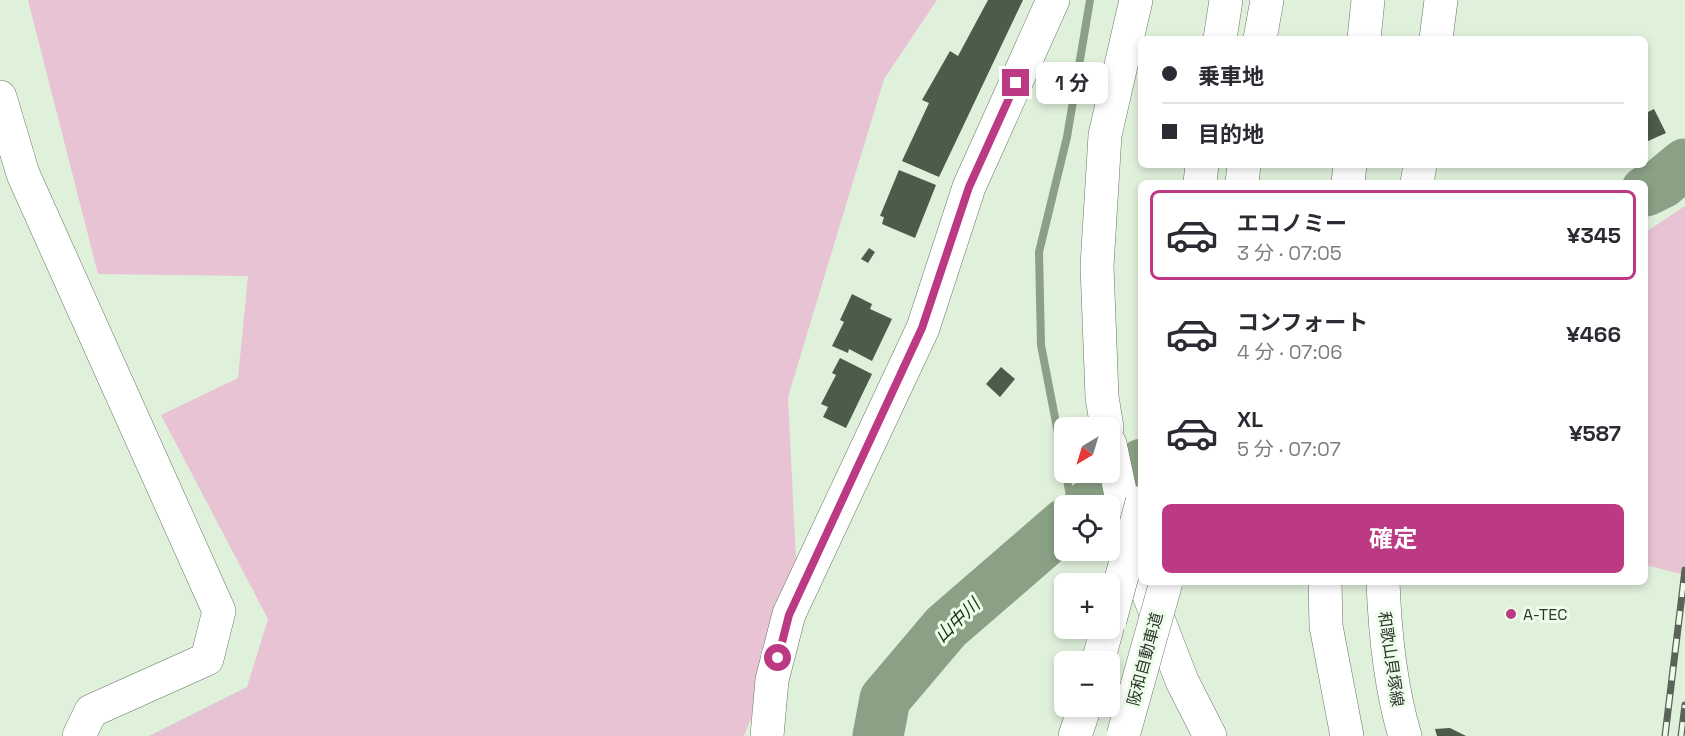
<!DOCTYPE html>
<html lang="ja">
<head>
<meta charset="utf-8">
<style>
	:root { --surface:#fff; --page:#f7f7f7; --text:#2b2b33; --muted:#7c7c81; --line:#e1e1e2; --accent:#bc3a83 }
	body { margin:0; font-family:"Space Grotesk","Noto Sans JP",sans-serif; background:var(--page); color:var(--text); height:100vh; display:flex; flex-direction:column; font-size:22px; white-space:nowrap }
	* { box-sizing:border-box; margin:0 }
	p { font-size:20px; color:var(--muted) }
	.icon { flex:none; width:33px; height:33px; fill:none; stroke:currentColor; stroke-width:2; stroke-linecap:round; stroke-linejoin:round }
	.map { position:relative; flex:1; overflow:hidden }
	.side { position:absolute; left:1138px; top:180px; width:510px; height:405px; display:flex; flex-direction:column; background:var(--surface); border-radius:9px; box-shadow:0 3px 9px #0003 }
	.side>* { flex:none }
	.banner { position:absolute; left:1138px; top:36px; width:510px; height:132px; border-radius:9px; box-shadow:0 3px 9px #0003; display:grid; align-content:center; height:132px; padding:0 24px; background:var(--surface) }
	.needle { width:39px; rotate:218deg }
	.fabs { position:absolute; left:1054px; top:417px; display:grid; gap:12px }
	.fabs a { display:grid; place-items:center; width:66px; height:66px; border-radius:9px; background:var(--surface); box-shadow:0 3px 9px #0003; font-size:30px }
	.end { position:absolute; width:27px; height:27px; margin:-14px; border:8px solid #bc3a83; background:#fff; box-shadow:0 0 0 3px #fff }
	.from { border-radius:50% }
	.bubble { position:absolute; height:42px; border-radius:9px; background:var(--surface); box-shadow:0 3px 9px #0003; font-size:20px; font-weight:700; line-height:42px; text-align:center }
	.banner b { display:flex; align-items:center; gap:21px; height:57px; font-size:22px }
	.banner b+b { border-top:2px solid var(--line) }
	.banner i { width:15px; height:15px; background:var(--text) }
	ul { padding:10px 0 0; list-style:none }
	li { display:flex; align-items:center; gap:18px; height:90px; margin:0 12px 9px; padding:0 12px; border:3px solid transparent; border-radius:9px }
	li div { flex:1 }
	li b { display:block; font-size:22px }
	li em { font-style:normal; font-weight:700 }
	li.selected { border-color:var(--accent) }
	li>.icon { width:54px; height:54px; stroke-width:1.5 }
	.button { display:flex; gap:12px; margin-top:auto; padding:12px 24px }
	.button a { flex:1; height:69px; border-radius:9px; background:var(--accent); color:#fff; font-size:24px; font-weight:700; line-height:69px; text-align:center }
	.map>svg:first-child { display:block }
</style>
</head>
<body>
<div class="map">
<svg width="1685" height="736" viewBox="0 0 1685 736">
	<rect width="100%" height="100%" fill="#dff0db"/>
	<path fill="#e8c3d3" d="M28,0H937L884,79L788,397L798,600L744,736H149L247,687L268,619L161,415L238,378L248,276L98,274Z
		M1685,206V575L1646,565V232Z"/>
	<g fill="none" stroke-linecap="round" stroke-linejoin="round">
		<path stroke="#8aa185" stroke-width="8" d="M1072,506L1041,345L1039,252L1067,137L1090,0"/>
		<path stroke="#8aa185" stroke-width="51" d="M1646,191L1662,183L1685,164
			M1088,506L1142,464
			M878,736L885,699L946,627L1065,524"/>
	</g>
	<path fill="#4d5b4a" d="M988,0H1023L939,177L902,161L929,103L922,100L950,51L958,56Z
		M1654,109L1666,133L1646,142V113Z
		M899,170L936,185L915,238L882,224L884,217L880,216Z
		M869,248L875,252L868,263L861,259Z
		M852,294L872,304L870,309L892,319L872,361L849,349L848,353L832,346L844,322L840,320Z
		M840,358L872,374L846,428L823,417L828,407L821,404L836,375L832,373Z
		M1001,367L1015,379L1000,397L986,384Z
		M1450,728L1466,736H1437L1435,729Z"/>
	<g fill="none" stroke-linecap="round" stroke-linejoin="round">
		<defs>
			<path id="minor" d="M0,97L23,174L219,611L207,659L91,711L79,736
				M767,736L772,680L789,614L923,328L969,187L1053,0"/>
			<path id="major" d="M1436,39L1441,0
				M1417,183L1420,165
				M1383,582C1385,634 1390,686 1405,736"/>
			<path id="highway" d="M1220,39L1226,0
				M1260,39L1267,0
				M1364,39L1368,0
				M1200,183L1202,165
				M1242,183L1244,165
				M1348,183L1350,165
				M1107,428L1102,397L1097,266L1105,135L1136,0
				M1110,444L1133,551
				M1144,582L1182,681L1210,736
				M1325,582L1326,626L1347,736
				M1098,662L1107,628
				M1075,736L1085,706"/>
		</defs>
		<use href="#minor" stroke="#677664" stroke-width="34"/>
		<use href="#major" stroke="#677664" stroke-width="34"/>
		<use href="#highway" stroke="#677664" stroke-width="34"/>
		<use href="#minor" stroke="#fff" stroke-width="33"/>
		<use href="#major" stroke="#fff" stroke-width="33"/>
		<use href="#highway" stroke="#fff" stroke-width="33"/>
		<defs>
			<path id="rail" d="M1665,736L1685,570
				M1681,736L1685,705"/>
		</defs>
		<use href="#rail" stroke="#5a6358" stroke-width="7"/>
		<use href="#rail" stroke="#ecfde9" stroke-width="4.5" stroke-dasharray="14" stroke-linecap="butt"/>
		<defs>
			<path id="highway-bridge" d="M1110,620L1142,502
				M1123,736L1166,582"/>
		</defs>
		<use href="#highway-bridge" stroke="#677664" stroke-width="34" stroke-linecap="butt"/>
		<use href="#highway-bridge" stroke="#fff" stroke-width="33"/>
	</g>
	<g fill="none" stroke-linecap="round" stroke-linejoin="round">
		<path stroke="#bc3a83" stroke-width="8" d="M778,658L789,615L922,328L969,187L1016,83"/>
	</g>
	<circle fill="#bc3a83" stroke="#ecfde9" stroke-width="2" cx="1511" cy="614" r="6"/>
	<g text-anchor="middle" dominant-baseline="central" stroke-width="6" stroke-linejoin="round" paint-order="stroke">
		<g font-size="16" fill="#2e352d" stroke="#ecfde9" text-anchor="start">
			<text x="1523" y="614">A-TEC</text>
		</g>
		<g font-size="16" fill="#2e352d" stroke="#ecfde9">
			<text transform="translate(1145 659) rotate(-75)">阪和自動車道</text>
			<text transform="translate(1391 659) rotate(82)">和歌山貝塚線</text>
		</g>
		<g font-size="18" font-style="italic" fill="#14360d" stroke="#ecfde9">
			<text transform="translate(957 620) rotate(-44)">山中川</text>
		</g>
	</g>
</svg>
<div class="fabs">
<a><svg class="needle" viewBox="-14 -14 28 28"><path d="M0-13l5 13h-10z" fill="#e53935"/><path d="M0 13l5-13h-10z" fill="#7c7c81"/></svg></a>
<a><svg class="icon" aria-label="locate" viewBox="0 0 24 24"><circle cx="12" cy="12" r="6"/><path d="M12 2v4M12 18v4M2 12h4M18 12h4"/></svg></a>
<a>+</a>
<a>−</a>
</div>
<i class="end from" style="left:778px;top:658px"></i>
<i class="end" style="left:1016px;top:83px"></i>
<div class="bubble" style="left:1036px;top:62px;width:72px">1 分</div>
<div class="banner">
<b><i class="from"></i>乗車地</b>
<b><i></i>目的地</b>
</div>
<section class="side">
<ul>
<li class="selected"><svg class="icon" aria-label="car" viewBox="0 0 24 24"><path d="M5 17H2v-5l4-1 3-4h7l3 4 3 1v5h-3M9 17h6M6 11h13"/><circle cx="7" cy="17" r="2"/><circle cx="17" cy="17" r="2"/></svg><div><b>エコノミー</b><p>3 分 · 07:05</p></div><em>¥345</em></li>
<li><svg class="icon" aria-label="car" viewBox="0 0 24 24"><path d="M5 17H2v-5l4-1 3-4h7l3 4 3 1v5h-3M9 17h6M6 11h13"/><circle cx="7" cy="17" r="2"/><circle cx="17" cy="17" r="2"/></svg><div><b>コンフォート</b><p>4 分 · 07:06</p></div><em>¥466</em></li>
<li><svg class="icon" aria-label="car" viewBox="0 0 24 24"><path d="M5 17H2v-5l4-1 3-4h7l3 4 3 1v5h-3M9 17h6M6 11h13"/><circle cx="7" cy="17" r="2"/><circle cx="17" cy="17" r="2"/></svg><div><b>XL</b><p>5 分 · 07:07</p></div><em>¥587</em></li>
</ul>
<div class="button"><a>確定</a></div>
</section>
</div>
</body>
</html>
